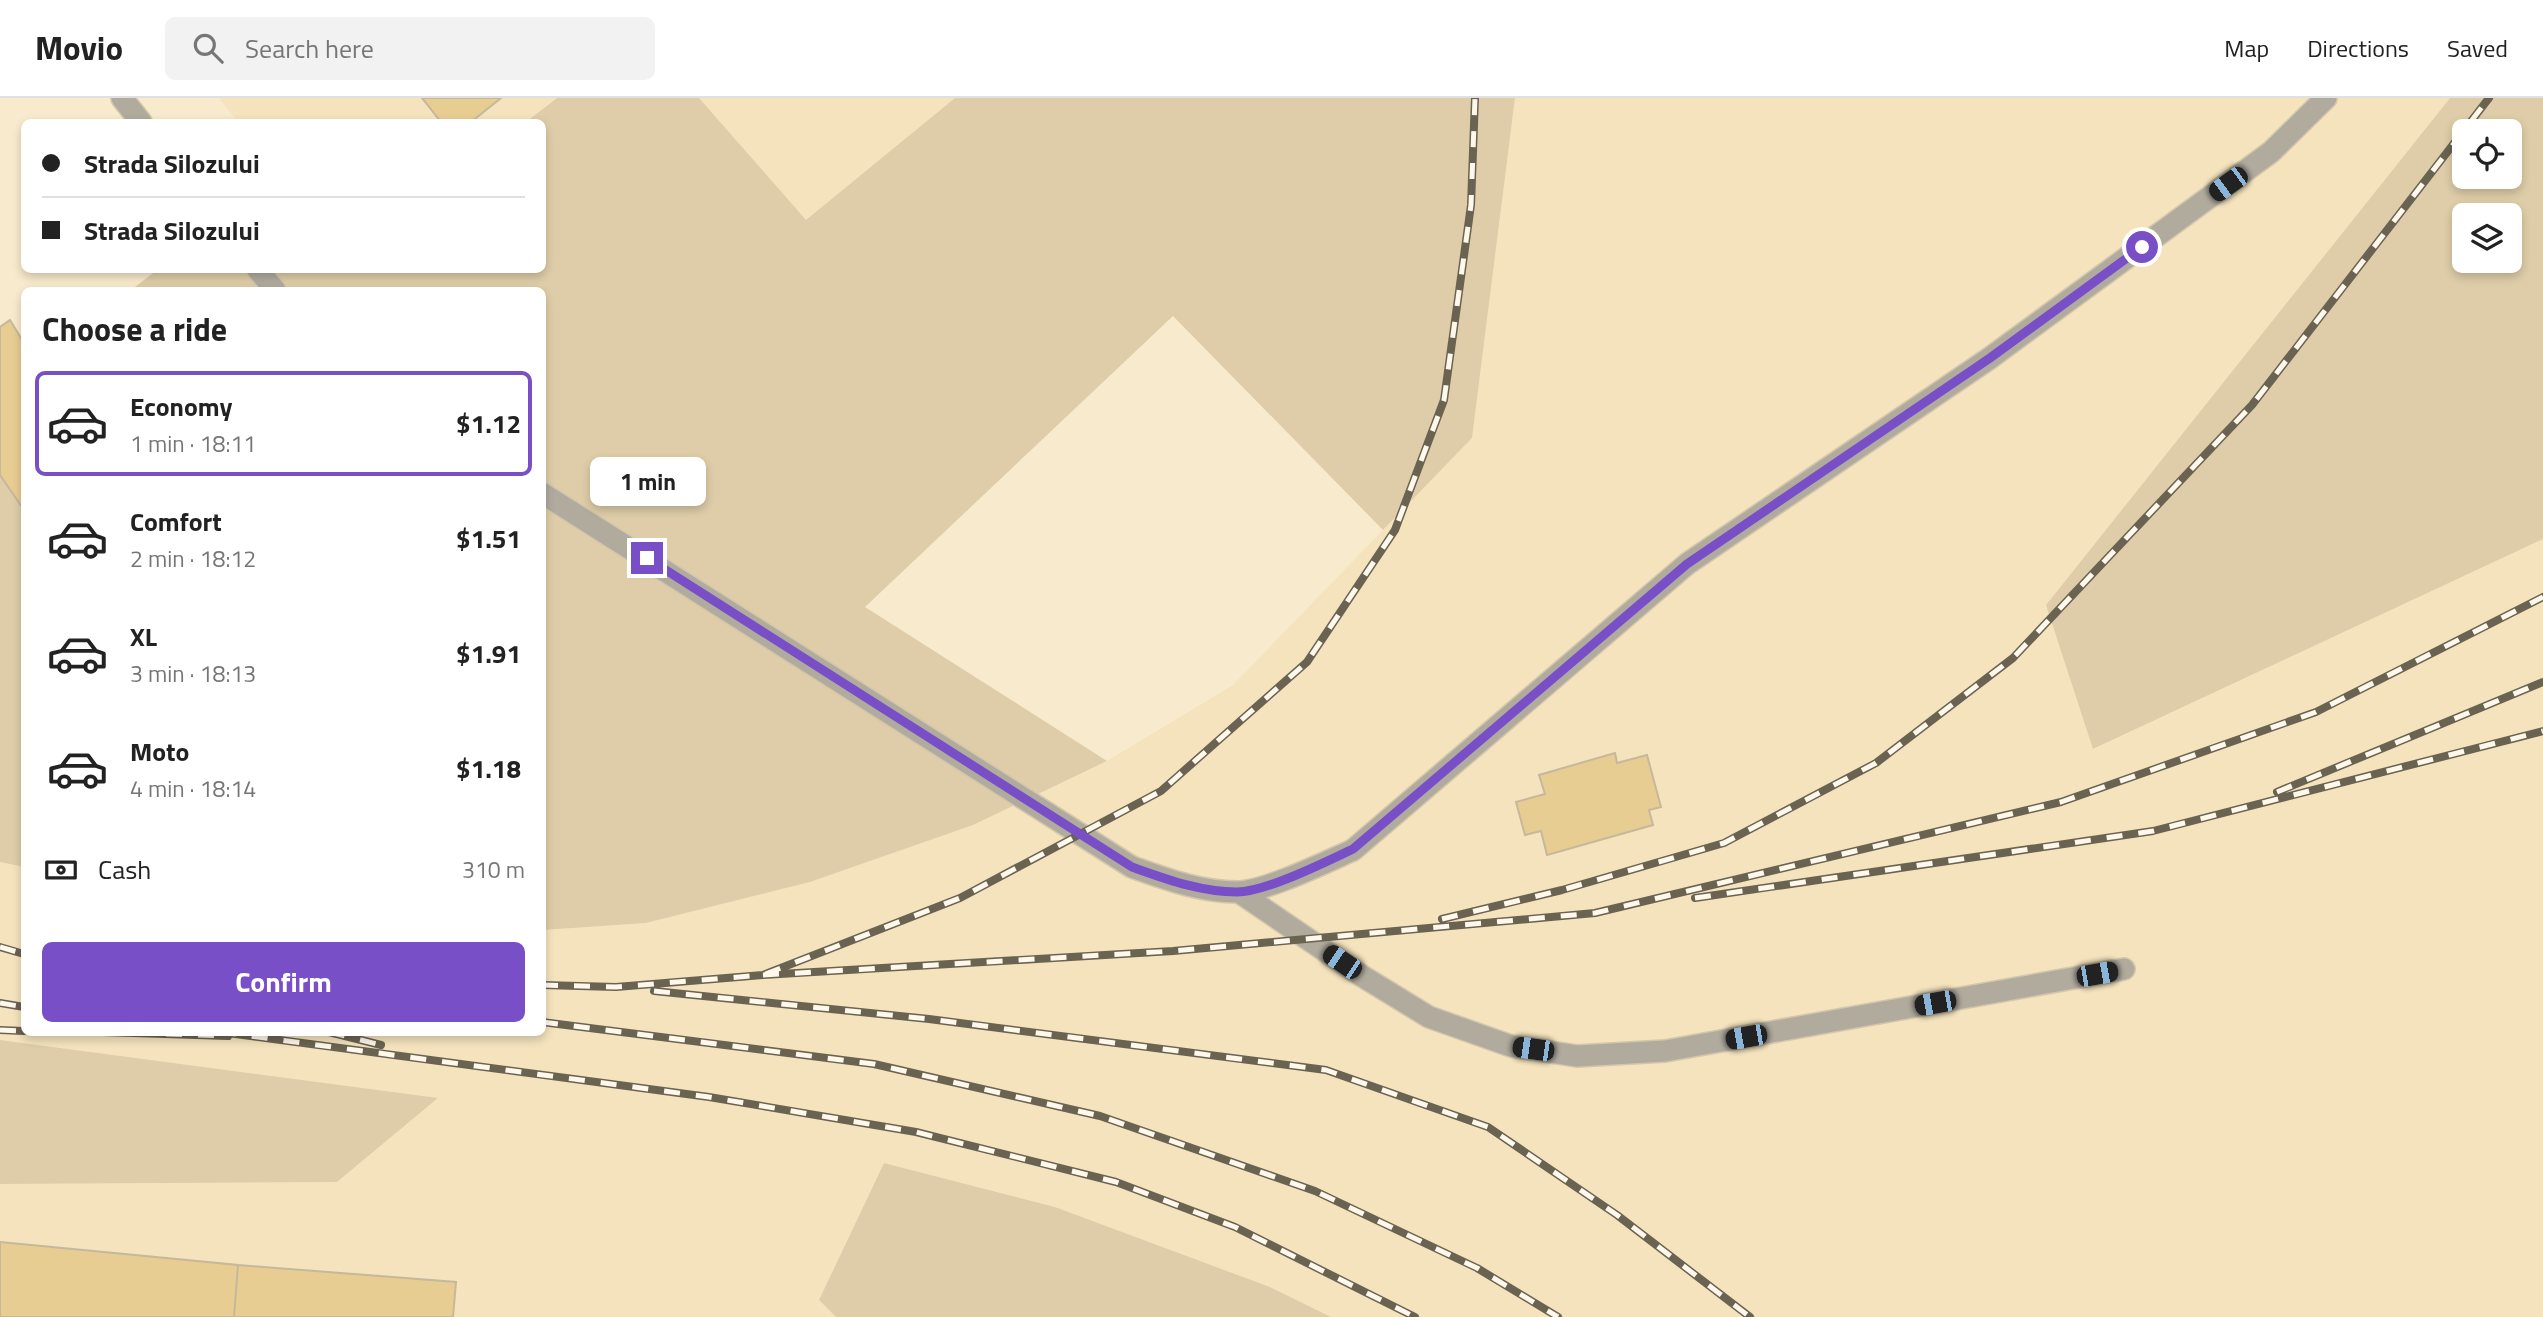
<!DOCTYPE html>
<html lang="en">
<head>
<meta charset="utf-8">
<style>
	:root { --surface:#fff; --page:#f2f2f2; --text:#222; --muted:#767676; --line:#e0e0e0; --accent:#794fc8 }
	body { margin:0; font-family:"Titillium Web",sans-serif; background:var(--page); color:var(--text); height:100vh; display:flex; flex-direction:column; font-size:26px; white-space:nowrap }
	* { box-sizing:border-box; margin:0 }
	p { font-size:23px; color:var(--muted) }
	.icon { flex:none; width:38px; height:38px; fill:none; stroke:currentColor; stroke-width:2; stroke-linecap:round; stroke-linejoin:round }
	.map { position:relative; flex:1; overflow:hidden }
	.details { position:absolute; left:21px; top:189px; width:525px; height:749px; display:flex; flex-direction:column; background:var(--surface); border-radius:10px; box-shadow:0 4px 10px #0003 }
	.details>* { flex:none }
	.banner { position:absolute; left:21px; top:21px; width:525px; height:154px; border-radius:10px; box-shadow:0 4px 10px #0003; display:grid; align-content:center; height:154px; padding:0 21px; background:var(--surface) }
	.tools { position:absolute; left:2452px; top:21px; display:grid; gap:14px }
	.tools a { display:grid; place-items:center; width:70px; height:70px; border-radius:10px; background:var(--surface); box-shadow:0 4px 10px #0003; font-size:35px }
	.end { position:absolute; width:32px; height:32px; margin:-16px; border:9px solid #794fc8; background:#fff; box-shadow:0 0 0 4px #fff }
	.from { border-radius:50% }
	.bubble { position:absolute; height:49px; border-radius:10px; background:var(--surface); box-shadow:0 4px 10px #0003; font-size:23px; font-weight:700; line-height:49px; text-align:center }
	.car { position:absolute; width:21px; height:42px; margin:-21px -10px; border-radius:9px; box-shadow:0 0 5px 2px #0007; background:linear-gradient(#222 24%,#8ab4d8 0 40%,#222 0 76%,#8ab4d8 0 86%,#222 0) }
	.banner b { display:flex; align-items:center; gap:24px; height:66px; font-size:26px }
	.banner b+b { border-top:2px solid var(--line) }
	.banner i { width:18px; height:18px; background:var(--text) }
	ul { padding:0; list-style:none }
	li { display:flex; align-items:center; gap:21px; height:105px; margin:0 14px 10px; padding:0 7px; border:4px solid transparent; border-radius:10px }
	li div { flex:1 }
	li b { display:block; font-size:26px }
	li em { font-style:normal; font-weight:700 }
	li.on { border-color:var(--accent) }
	li>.icon { width:63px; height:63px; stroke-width:1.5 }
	h2 { padding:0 21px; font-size:32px; line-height:84px }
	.pay { display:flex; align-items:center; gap:18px; height:77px; padding:0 21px; font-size:26px }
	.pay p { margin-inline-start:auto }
	.primary-button { display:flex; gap:14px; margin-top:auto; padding:14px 21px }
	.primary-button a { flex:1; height:80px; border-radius:10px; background:var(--accent); color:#fff; font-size:28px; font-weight:700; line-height:80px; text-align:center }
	header { display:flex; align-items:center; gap:42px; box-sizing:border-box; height:98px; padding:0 35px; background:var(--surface); border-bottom:2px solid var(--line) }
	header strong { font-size:33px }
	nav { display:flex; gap:38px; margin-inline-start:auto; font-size:24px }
	.search { width:490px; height:63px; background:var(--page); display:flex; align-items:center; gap:18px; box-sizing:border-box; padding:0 24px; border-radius:10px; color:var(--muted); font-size:26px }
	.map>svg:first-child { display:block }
</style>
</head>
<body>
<header>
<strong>Movio</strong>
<div class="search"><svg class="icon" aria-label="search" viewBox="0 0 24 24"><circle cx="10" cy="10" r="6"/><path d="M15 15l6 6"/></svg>Search here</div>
<nav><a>Map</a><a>Directions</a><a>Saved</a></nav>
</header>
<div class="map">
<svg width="2543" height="1219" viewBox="0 0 2543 1219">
	<rect width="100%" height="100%" fill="#f8eacc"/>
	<path fill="#f4e3bd" d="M219,0H557L526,24H238Z
		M699,0H955L806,123Z
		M1515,0H2450L2046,507L2094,651L2543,441V1219H1331L1270,1189L1055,1109L884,1065L819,1202L836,1219H0V1086L337,1084L437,1001L0,942V764L24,769V934H542L543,832L646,825L810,784L973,727L1107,663L1233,587L1472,340Z"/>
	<path fill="#decda8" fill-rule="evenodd" d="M557,0H699L806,122L955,0H1515L1472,340L1383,432L1173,218L865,509L1107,663L973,727L810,784L646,825L543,832L542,192H131L157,172H542V24H526Z
		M2450,0H2543V441L2093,651L2046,507ZM2464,33H2510V79H2464ZM2510,117V163H2464V117Z
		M24,279V769L0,764V299Z
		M0,942L438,1000L337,1084L0,1086Z
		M884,1065L1055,1109L1270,1189L1331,1219H836L819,1202Z"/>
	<path fill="#e8cd93" stroke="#c5b89b" stroke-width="2" d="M422,0H501L471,24H441Z
		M10,222L24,245V408L22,409L0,377V229Z
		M1615,655L1617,665L1647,657L1661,709L1649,712L1653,727L1547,757L1541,733L1525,737L1516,704L1545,696L1539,677Z
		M0,1144L238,1167L234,1219H0Z
		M238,1167L456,1184L453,1219H234Z"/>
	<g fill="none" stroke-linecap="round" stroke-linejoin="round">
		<defs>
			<path id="minor" d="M122,0L141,24
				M258,172L275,192
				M542,395L1132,769C1166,781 1200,794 1237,794C1264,794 1326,764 1353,752L1687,466L1990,260L2271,54L2326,0
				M1239,794L1362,878L1429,919L1511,948L1577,958L1665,953L2124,871"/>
		</defs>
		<use href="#minor" stroke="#d3c6ac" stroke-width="24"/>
		<use href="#minor" stroke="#b1ab9e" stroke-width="21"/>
		<defs>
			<path id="rail" d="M2277,694L2543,584
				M1695,800L2153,733L2543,633
				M1442,821L1562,792L1724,745L1876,665L2013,560L2252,307L2489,0
				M0,849L24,856
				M763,877L1173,853L1595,815L2061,704L2316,614L2543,499
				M542,887L616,889L763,877L960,800L1161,693L1307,564L1395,432L1444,302L1471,107L1475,0
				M654,893L929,921L1326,972L1488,1029L1617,1117L1750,1219
				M0,905L24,909
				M542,924L874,966L1100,1018L1315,1093L1477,1170L1558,1219
				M0,932L24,933
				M102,934L228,938
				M220,934L709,999L916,1034L1116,1084L1235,1129L1415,1219
				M329,934L381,947"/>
		</defs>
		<use href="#rail" stroke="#6a6352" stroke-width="8"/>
		<use href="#rail" stroke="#fef8ec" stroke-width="5" stroke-dasharray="16" stroke-linecap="butt"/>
	</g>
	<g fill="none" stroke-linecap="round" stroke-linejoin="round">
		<path stroke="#794fc8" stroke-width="9" d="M647,460L1132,769C1166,781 1200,794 1237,794C1265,794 1326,764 1353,751L1687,466L1990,260L2142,149"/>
	</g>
</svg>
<div class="tools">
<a><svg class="icon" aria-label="locate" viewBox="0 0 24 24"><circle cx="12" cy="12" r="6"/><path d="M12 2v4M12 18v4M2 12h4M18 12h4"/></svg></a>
<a><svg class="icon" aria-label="layers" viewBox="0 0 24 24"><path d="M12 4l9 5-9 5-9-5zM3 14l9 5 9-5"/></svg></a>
</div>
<i class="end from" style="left:2142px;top:149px"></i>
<i class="end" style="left:647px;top:460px"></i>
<div class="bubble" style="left:590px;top:359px;width:116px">1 min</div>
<i class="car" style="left:2228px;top:86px;rotate:234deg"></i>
<i class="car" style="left:1342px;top:864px;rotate:304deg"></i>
<i class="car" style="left:2097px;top:876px;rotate:80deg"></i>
<i class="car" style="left:1935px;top:905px;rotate:260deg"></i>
<i class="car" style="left:1746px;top:939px;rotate:260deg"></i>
<i class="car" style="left:1533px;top:951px;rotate:278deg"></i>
<div class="banner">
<b><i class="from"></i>Strada Silozului</b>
<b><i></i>Strada Silozului</b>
</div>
<section class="details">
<h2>Choose a ride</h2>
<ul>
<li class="on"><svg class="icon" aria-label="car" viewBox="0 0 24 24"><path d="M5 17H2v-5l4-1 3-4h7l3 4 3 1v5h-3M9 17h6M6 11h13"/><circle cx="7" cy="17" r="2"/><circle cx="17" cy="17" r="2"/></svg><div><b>Economy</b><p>1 min · 18:11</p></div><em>$1.12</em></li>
<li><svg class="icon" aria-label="car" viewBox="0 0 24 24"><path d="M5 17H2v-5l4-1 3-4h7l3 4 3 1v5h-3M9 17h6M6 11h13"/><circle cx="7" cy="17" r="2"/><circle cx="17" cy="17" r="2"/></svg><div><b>Comfort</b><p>2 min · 18:12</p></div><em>$1.51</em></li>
<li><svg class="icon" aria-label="car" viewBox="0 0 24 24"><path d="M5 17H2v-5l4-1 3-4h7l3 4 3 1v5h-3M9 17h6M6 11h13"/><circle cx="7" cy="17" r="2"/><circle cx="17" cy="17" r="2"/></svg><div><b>XL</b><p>3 min · 18:13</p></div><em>$1.91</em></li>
<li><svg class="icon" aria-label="car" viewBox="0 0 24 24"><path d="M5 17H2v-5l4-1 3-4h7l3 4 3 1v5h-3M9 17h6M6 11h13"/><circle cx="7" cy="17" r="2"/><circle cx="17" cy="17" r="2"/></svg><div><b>Moto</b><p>4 min · 18:14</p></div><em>$1.18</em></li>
</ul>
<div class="pay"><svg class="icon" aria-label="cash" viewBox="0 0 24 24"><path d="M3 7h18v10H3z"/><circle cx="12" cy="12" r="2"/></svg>Cash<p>310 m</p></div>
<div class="primary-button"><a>Confirm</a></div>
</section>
</div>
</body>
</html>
